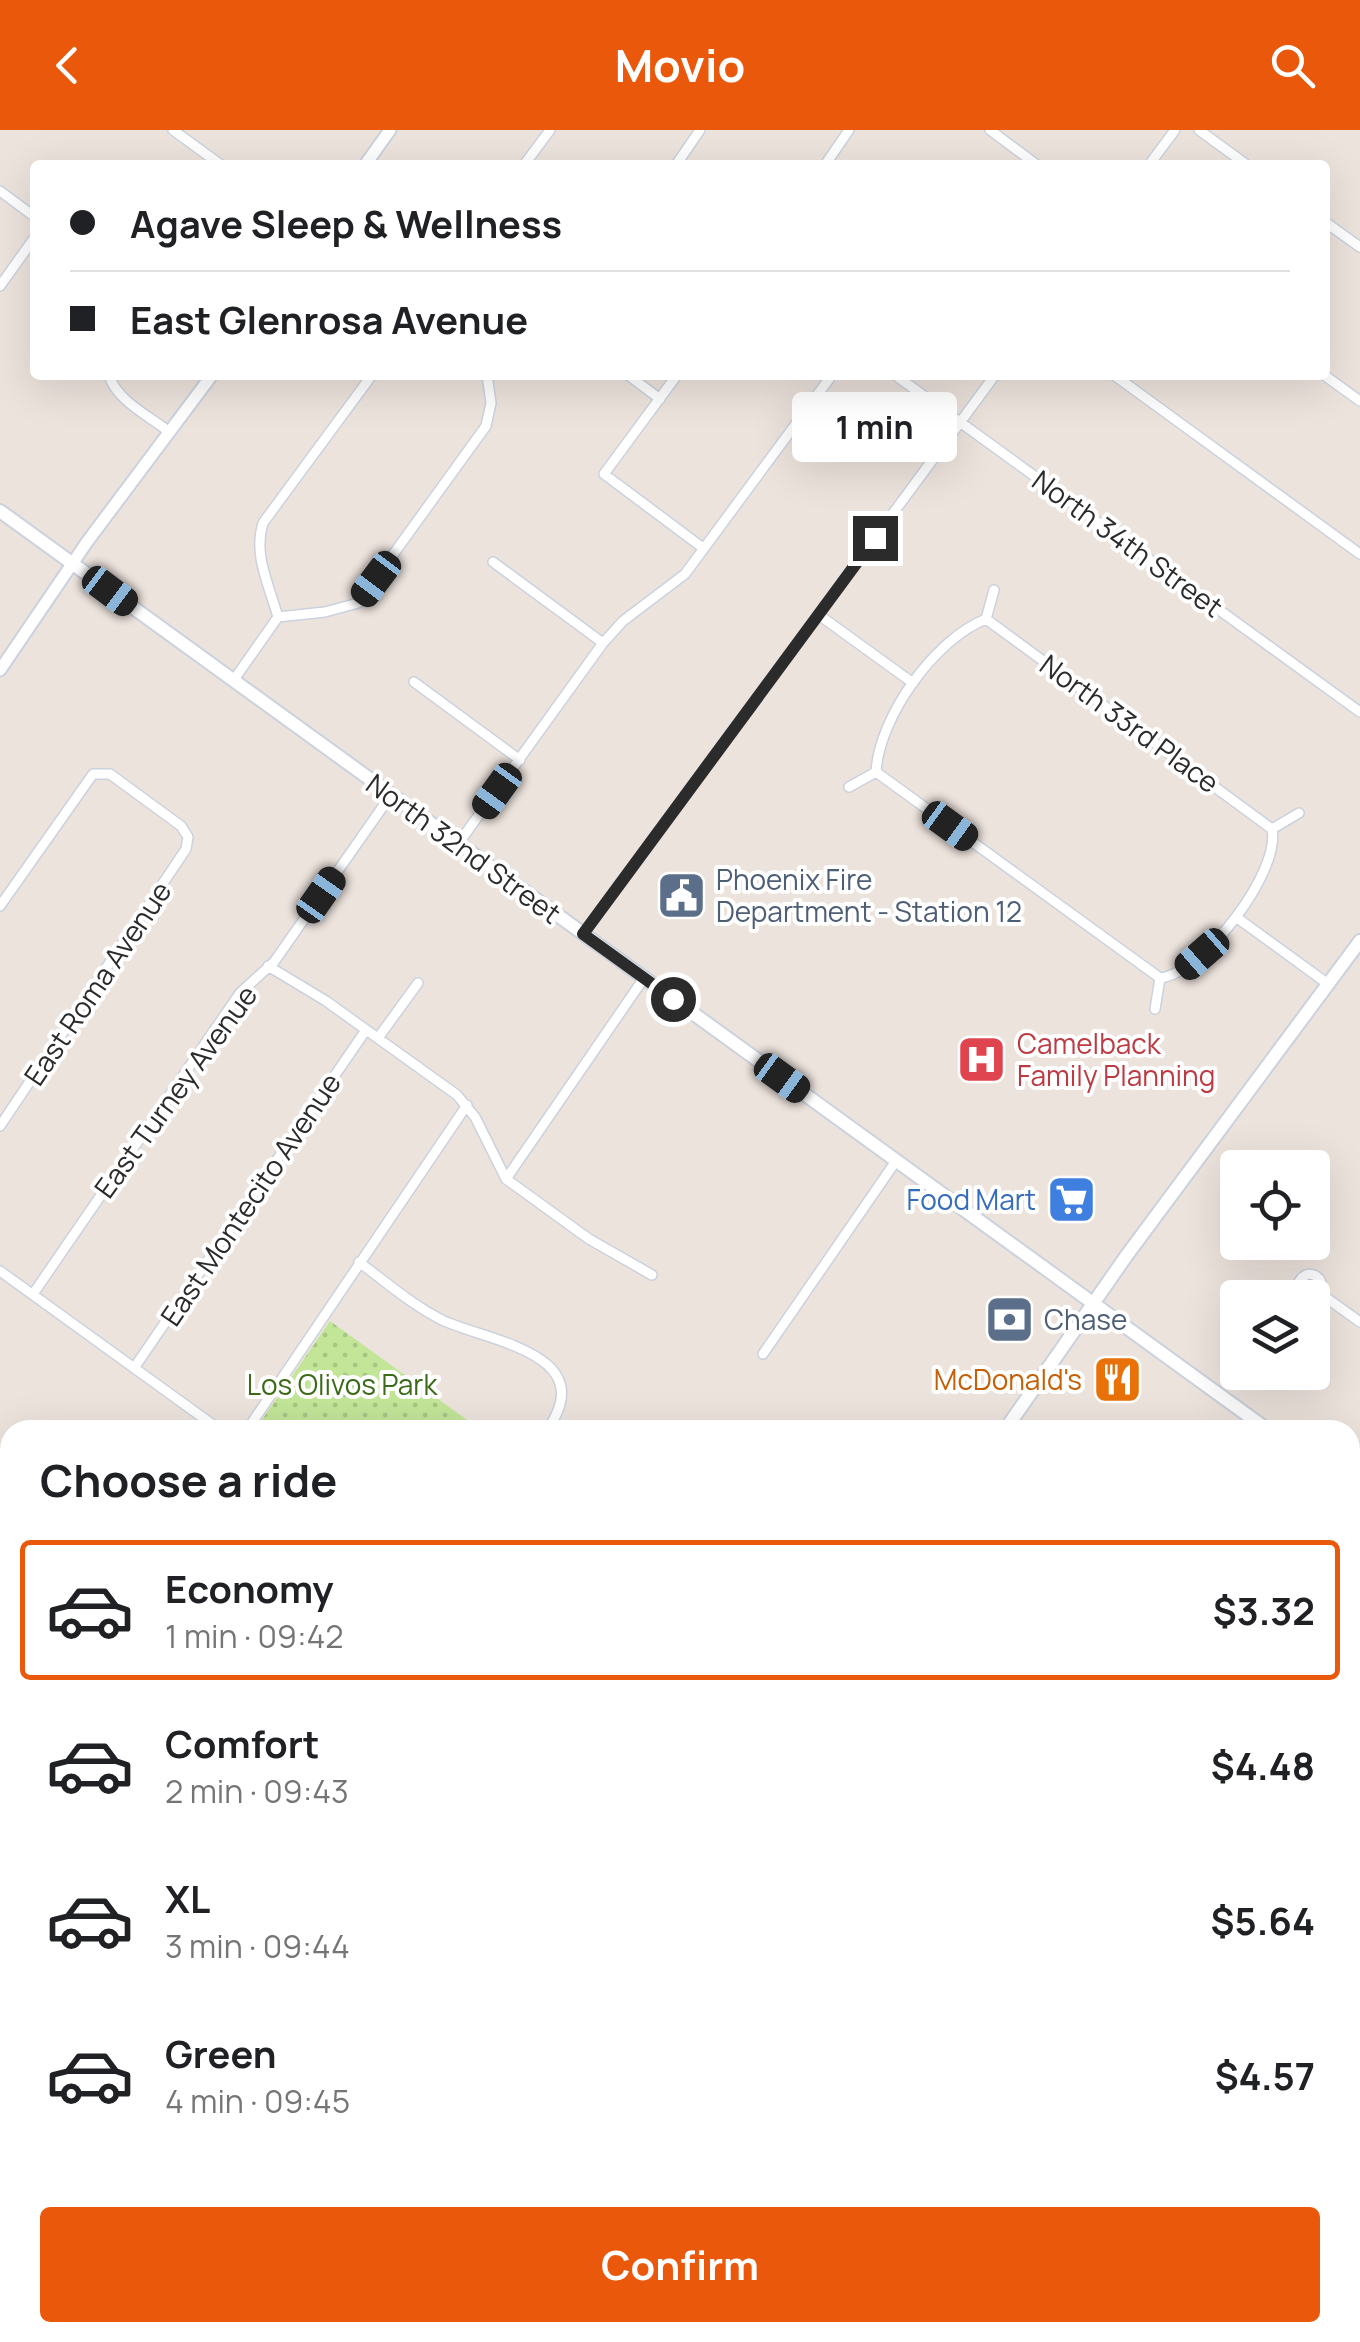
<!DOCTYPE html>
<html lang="en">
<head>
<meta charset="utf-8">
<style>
	:root { --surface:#fff; --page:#f6f6f6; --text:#202124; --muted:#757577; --line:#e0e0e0; --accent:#ea580c }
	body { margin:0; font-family:Manrope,sans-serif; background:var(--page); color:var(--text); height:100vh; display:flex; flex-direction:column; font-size:38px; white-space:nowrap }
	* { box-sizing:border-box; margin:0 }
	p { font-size:32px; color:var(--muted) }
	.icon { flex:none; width:55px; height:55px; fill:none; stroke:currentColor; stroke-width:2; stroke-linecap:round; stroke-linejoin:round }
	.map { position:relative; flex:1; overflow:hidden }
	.sheet { position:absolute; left:0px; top:1290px; width:1360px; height:922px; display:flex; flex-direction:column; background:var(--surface); border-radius:30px 30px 0 0; box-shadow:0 10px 40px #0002 }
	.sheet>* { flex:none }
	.top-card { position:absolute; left:30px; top:30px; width:1300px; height:220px; border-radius:10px; box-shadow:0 10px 40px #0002; display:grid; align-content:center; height:220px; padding:0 40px; background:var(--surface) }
	.tools { position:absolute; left:1220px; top:1020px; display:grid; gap:20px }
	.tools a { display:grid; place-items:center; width:110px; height:110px; border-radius:10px; background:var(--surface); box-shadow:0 10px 40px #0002; font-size:50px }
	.end { position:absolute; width:45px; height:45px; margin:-22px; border:12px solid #2b2b2b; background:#fff; box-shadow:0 0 0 5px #fff }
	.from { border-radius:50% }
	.bubble { position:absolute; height:70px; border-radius:10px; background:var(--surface); box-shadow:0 10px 40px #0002; font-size:32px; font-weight:700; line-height:70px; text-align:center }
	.car { position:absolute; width:30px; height:60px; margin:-30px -15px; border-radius:12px; box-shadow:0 0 8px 2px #0007; background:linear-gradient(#222 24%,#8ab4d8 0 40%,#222 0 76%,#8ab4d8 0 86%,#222 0) }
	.top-card b { display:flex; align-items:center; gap:35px; height:95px; font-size:38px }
	.top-card b+b { border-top:2px solid var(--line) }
	.top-card i { width:25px; height:25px; background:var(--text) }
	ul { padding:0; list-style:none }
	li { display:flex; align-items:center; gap:30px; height:140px; margin:0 20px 15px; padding:0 20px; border:5px solid transparent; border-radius:10px }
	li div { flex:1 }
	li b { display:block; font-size:38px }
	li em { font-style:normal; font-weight:700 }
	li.selected { border-color:var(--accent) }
	li>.icon { width:90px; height:90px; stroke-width:1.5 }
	h2 { padding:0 40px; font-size:45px; line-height:120px }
	.primary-button { display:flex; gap:20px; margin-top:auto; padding:20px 40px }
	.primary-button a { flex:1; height:115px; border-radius:10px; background:var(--accent); color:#fff; font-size:40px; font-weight:700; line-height:115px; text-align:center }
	header { display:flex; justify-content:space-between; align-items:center; height:130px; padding:0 40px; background:var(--accent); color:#fff; font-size:45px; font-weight:700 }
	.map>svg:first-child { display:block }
</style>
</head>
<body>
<header><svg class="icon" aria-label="back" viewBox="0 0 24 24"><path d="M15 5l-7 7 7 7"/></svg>Movio<svg class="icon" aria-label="search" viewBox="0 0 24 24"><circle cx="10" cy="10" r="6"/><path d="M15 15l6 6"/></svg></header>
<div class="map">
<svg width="1360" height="2212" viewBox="0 0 1360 2212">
	<defs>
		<pattern id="park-dots" width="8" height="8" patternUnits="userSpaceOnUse" patternTransform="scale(2.5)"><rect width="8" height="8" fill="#c2e598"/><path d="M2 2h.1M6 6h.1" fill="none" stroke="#a7c583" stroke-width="1.8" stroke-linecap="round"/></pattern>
	</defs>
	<rect width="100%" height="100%" fill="#ede3dd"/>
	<path fill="url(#park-dots)" d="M330,1191L481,1300H255Z
		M10,1659V1902L0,1895V1674Z"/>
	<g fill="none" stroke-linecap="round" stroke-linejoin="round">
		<defs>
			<path id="minor" d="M173,0L221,35
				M990,0L1037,35
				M1199,0L1247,35
				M524,35L550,0
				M676,35L700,0
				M825,35L849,0
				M1149,35L1175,0
				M0,61L35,87
				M1325,92L1360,117
				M0,156L35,107
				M109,245C116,270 149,286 168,301
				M628,245L660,269
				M677,245L604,344L703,418
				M895,245L1360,582
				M1114,245L1360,424
				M1324,245L1360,271
				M493,432L603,513
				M819,485L913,553
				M278,487C269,455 253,425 263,393L372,245
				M986,489L1272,699C1281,742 1203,843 1160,848L876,642C879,587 935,509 986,489Z
				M986,489L994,460
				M233,551L278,487L325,482L358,473L486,296L491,273L487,245
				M414,552L520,630
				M849,657L876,642
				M1272,699L1299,683
				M458,714L603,513L623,491L685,444L832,245
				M0,776L93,644H110L181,696L188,707L186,719L0,996
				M1236,787L1328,854
				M583,804L995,245
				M268,836L326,871L457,965L475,987L506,1049L589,1109L652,1145
				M1155,879L1160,848
				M378,908L418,853
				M506,1049L644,848
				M359,1132C386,1152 412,1175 442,1190C486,1211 602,1223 547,1300
				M0,1141L220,1300
				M33,1164L240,863L274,832L391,665
				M1321,1164L1360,1192
				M1304,1168L1297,1159C1300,1136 1327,1142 1321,1164L1312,1169
				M763,1224L896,1031
				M134,1238L366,900
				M247,1300L467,975
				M1350,1361L1360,1347
				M0,1385L10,1394
				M0,1500L10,1507
				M0,1533L10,1519
				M0,1660L10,1645
				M1350,1736L1360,1744
				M1350,1914L1360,1899
				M1350,2120L1360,2127
				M763,2212L770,2202
				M1146,2212L1153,2202"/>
			<path id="tertiary" d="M365,35L390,0
				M0,540L87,412L212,245
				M0,1905L10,1913
				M411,2202L424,2212"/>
			<path id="secondary" d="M0,381L1268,1300
				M1005,1300L1127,1125L1360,811
				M1350,1359L1360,1366
				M382,2212L388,2202"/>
		</defs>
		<use href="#minor" stroke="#cbd2dd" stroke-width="12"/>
		<use href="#tertiary" stroke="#cbd2dd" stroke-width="15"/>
		<use href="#secondary" stroke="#cbd2dd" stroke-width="16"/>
		<use href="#minor" stroke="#fff" stroke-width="9"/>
		<use href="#tertiary" stroke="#fff" stroke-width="11"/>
		<use href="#secondary" stroke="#fff" stroke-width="12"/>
	</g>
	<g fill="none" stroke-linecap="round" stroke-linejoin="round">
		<path stroke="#2b2b2b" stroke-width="12" d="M673,869L583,804L875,408"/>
	</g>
	<defs>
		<symbol id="civic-square" viewBox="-11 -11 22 22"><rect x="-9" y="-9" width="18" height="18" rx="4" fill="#5c6f8a" stroke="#fff"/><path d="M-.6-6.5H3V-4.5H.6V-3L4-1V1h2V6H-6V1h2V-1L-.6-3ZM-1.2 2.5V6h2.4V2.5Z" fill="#fff"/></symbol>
		<symbol id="hospital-square" viewBox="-11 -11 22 22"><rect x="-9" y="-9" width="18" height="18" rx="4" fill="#e0444e" stroke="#fff"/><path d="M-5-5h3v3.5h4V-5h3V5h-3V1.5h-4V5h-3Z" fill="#fff"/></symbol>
		<symbol id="supermarket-square" viewBox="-11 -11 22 22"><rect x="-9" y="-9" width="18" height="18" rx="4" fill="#3f7fe0" stroke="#fff"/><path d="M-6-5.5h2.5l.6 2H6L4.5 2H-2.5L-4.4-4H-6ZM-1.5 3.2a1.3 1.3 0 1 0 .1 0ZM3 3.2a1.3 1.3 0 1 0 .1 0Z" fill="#fff"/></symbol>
		<symbol id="bank-square" viewBox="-11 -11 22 22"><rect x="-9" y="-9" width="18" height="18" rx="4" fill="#5c6f8a" stroke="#fff"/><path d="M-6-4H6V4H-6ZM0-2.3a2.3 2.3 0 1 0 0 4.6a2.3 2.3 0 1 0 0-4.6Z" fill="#fff"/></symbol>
		<symbol id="restaurant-square" viewBox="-11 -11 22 22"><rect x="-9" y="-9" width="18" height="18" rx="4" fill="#e8710a" stroke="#fff"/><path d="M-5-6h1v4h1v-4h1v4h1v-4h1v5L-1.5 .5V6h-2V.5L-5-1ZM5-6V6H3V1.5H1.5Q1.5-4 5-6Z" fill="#fff"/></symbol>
	</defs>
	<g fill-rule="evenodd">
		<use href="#civic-square" x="654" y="738" width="55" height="55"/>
		<use href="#hospital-square" x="954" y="902" width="55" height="55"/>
		<use href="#supermarket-square" x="1044" y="1042" width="55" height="55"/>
		<use href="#bank-square" x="982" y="1162" width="55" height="55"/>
		<use href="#restaurant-square" x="1090" y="1222" width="55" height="55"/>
	</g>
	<g text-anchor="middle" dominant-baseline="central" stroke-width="8" stroke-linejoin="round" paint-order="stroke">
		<g font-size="28" fill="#2b2b2b" stroke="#fff">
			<text transform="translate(1128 413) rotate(36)">North 34th Street</text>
			<text transform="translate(1130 593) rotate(36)">North 33rd Place</text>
			<text transform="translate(464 718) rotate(36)">North 32nd Street</text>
			<text transform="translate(97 853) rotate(-56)">East Roma Avenue</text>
			<text transform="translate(175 961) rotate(-54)">East Turney Avenue</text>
			<text transform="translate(250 1069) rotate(-56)">East Montecito Avenue</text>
		</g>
		<g font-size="28" fill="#4e5e75" stroke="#fff" text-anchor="start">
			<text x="716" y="749">Phoenix Fire<tspan x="716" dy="32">Department - Station 12</tspan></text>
			<text x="1044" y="1189">Chase</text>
		</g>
		<g font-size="28" fill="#be3a42" stroke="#fff" text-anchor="start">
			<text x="1017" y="913">Camelback<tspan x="1017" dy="32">Family Planning</tspan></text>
		</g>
		<g font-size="28" fill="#366cbe" stroke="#fff" text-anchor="end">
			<text x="1036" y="1069">Food Mart</text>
		</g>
		<g font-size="28" fill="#c56008" stroke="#fff" text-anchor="end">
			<text x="1082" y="1249">McDonald's</text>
		</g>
		<g font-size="28" fill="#3b6a19" stroke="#fff">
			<text x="342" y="1254">Los Olivos Park</text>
		</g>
	</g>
</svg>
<div class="tools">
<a><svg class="icon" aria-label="locate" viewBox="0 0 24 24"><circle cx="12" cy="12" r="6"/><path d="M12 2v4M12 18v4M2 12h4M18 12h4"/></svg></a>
<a><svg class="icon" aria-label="layers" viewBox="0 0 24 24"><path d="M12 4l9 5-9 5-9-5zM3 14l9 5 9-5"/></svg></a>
</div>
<i class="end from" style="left:673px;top:869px"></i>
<i class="end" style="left:875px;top:408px"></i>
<div class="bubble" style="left:792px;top:262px;width:165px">1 min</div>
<i class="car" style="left:376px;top:449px;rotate:217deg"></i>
<i class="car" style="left:110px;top:461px;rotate:127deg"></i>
<i class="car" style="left:497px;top:661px;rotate:216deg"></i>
<i class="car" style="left:950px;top:696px;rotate:126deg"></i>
<i class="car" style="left:321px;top:765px;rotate:35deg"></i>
<i class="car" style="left:1202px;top:824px;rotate:229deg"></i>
<i class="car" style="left:782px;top:948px;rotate:126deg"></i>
<div class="top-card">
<b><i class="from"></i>Agave Sleep &amp; Wellness</b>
<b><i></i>East Glenrosa Avenue</b>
</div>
<section class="sheet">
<h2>Choose a ride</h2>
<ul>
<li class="selected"><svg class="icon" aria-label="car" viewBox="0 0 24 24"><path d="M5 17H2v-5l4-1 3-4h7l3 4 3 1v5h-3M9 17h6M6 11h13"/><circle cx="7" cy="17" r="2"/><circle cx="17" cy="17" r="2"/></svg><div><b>Economy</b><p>1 min · 09:42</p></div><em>$3.32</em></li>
<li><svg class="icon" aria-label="car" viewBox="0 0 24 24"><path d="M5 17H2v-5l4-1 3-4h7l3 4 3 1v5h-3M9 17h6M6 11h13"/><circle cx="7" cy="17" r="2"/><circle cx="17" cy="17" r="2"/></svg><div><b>Comfort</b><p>2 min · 09:43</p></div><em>$4.48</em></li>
<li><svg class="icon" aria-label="car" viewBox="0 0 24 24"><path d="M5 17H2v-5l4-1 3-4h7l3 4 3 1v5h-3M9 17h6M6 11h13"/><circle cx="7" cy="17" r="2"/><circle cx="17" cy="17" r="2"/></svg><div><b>XL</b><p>3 min · 09:44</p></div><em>$5.64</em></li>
<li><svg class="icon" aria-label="car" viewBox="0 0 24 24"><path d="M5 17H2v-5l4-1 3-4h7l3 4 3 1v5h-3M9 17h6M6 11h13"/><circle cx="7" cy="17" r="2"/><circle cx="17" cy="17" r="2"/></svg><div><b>Green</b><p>4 min · 09:45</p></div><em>$4.57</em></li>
</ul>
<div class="primary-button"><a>Confirm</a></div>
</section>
</div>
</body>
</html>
